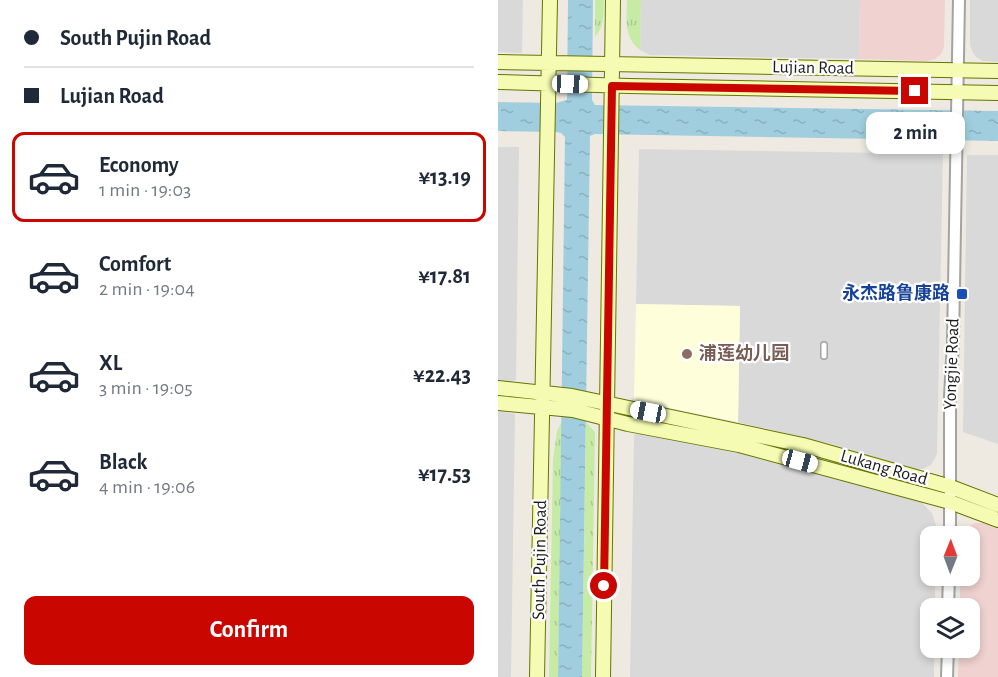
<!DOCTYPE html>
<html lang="en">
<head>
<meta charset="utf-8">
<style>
	:root { --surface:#fff; --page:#f2f2f3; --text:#1f2937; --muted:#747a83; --line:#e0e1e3; --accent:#c90600 }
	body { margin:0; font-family:"Alegreya Sans","Noto Sans SC",sans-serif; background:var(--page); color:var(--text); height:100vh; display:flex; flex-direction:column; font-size:22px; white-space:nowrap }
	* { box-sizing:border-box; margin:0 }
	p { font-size:20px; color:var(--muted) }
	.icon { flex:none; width:33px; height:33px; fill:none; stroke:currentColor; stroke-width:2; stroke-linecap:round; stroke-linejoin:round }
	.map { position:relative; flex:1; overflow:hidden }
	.sheet { display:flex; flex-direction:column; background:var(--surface); width:498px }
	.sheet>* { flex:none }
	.guide { display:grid; align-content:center; height:132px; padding:0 24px; background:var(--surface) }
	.needle { width:39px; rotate:1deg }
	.tools { position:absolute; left:422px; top:526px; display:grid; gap:12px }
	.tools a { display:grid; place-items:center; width:60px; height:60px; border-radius:12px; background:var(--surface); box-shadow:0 3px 9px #0003; font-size:30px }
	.end { position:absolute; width:27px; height:27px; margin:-14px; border:8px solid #c90600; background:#fff; box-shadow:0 0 0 3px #fff }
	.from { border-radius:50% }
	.bubble { position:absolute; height:42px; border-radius:12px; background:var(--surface); box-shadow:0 3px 9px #0003; font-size:20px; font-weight:600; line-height:42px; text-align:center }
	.car { position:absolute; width:18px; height:36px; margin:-18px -9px; border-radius:8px; box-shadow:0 0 4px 2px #0007; background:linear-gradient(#fff 24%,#345 0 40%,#fff 0 76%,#345 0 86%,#fff 0) }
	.guide b { display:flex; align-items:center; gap:21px; height:57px; font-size:22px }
	.guide b+b { border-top:2px solid var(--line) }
	.guide i { width:15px; height:15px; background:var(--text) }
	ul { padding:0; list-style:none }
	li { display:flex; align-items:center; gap:18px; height:90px; margin:0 12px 9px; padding:0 12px; border:3px solid transparent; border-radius:12px }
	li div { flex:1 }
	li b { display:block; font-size:22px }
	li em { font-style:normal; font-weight:600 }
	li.on { border-color:var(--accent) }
	li>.icon { width:54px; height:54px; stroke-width:1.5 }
	.primary-button { display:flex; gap:12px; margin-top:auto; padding:12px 24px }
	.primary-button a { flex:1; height:69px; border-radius:12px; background:var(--accent); color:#fff; font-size:24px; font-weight:600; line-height:69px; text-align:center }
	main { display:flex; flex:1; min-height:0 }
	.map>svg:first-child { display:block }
</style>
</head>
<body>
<main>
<section class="sheet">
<div class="guide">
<b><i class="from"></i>South Pujin Road</b>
<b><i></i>Lujian Road</b>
</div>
<ul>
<li class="on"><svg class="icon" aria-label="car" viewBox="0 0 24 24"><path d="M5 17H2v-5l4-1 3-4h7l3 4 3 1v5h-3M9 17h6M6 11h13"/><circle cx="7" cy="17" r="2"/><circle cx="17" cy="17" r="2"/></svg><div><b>Economy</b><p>1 min · 19:03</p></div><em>¥13.19</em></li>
<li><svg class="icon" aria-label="car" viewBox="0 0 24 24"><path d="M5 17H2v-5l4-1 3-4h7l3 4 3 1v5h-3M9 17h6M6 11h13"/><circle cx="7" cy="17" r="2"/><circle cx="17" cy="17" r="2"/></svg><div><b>Comfort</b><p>2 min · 19:04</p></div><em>¥17.81</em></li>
<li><svg class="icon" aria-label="car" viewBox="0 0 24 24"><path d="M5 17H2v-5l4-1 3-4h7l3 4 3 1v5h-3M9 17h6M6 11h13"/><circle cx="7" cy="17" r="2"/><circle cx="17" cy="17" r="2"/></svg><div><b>XL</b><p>3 min · 19:05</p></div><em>¥22.43</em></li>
<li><svg class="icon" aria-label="car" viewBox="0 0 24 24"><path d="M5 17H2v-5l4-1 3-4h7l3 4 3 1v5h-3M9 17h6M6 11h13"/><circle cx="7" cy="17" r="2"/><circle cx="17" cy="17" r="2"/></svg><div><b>Black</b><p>4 min · 19:06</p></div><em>¥17.53</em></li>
</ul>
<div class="primary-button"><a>Confirm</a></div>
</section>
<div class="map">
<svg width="500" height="677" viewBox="0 0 500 677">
	<defs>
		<pattern id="grass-tufts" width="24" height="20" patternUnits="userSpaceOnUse" patternTransform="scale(1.5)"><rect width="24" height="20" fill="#c5eba5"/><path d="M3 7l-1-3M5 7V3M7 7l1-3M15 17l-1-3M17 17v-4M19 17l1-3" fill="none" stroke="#a9c98d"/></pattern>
		<pattern id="water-ripples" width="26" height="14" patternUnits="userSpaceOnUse" patternTransform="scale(1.5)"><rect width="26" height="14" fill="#a0cede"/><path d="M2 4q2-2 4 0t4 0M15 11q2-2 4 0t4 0" fill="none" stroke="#89b0be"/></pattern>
	</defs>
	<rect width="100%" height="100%" fill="#eeeae1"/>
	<path fill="#dad9d9" d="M0,0H25L24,53L0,52Z
		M143,0H362L361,59L152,55L142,50Z
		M472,0H500V62L485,61L478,57L474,51L472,45Z
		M0,147H21L18,380L8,383L0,382Z
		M141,149L445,154L439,454L433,465L425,469H417L329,443L240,422L242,306L138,304Z
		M469,155H500V444L465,432Z
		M0,411L17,414L13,677H0Z
		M142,433L154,434L280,461L423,502L434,513L438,526V537H432V576H437V609H432V648H436V677H132L136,435Z"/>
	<path fill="#f0d2d0" d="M362,0H447L446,47L443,54L437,59L429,61L361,59Z
		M478,523H486L500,528V677H460L461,648H471V609H462V576H471V537H463L471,526Z"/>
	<path fill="#feffda" d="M138,304L242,306L240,422L136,401Z"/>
	<path fill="url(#grass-tufts)" d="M97,0H106C105,14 107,26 97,37Z
		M129,0H143L142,50C125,37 129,19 129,0Z
		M64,421L60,677H51L55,461L59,431Z
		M88,422L97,432L93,677H84Z"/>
	<path fill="url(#water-ripples)" d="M70,0H95L94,100L97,105L500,111V141L97,134L92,136L84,677H60L67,137L63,133L58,132L0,131V102L58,103L69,100Z"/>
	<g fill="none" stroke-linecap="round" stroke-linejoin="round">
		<defs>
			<path id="lane" d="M326,345V356"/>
			<path id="street" d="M452,537V397L455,342L461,0
				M450,609L451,576
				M449,677L450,648"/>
			<path id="secondary" d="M0,62L500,71
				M0,82L131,86L500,93
				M0,388L74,396L305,445L453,487L500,505
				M0,403L75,410L130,424L241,445L452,502L500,520
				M39,677L52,0
				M105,677L115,0"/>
		</defs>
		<use href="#lane" stroke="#a3a3a3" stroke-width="8"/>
		<use href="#street" stroke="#a3a3a3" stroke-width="14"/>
		<use href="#secondary" stroke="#657501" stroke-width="16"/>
		<use href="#lane" stroke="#fff" stroke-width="5"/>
		<use href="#street" stroke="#fff" stroke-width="10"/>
		<use href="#secondary" stroke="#f5fbb2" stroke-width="14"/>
	</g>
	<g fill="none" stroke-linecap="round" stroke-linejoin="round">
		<path stroke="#c90600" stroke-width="8" d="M106,586L114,86L417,91"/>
	</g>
	<rect fill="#1a4fb4" stroke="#fff" stroke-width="2" x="458" y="288" width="12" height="12" rx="3"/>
	<circle fill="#8d6e63" stroke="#fff" stroke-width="2" cx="189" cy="354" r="6"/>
	<g text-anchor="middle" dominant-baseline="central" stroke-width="4.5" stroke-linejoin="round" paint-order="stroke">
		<g font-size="18" fill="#1c1c1c" stroke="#fff">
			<text transform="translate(315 68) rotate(1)">Lujian Road</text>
			<text transform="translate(454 364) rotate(-88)">Yongjie Road</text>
			<text transform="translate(386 468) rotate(16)">Lukang Road</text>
			<text transform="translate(42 560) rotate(-89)">South Pujin Road</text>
		</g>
		<g font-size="18" font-weight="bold" fill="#164399" stroke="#fff" text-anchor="end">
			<text x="452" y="294">永杰路鲁康路</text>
		</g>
		<g font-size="18" font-weight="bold" fill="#785e54" stroke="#fff" text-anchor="start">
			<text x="201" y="354">浦莲幼儿园</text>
		</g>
	</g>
</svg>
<div class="tools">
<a><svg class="needle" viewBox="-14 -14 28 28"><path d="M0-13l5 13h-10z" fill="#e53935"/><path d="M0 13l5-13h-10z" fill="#747a83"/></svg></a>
<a><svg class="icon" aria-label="layers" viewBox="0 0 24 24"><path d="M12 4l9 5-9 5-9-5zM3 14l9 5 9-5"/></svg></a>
</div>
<i class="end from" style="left:106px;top:586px"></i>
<i class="end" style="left:417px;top:91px"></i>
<div class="bubble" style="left:368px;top:112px;width:99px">2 min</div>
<i class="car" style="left:72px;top:84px;rotate:92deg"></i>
<i class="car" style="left:150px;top:412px;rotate:281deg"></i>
<i class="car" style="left:302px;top:461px;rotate:105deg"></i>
</div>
</main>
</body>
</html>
